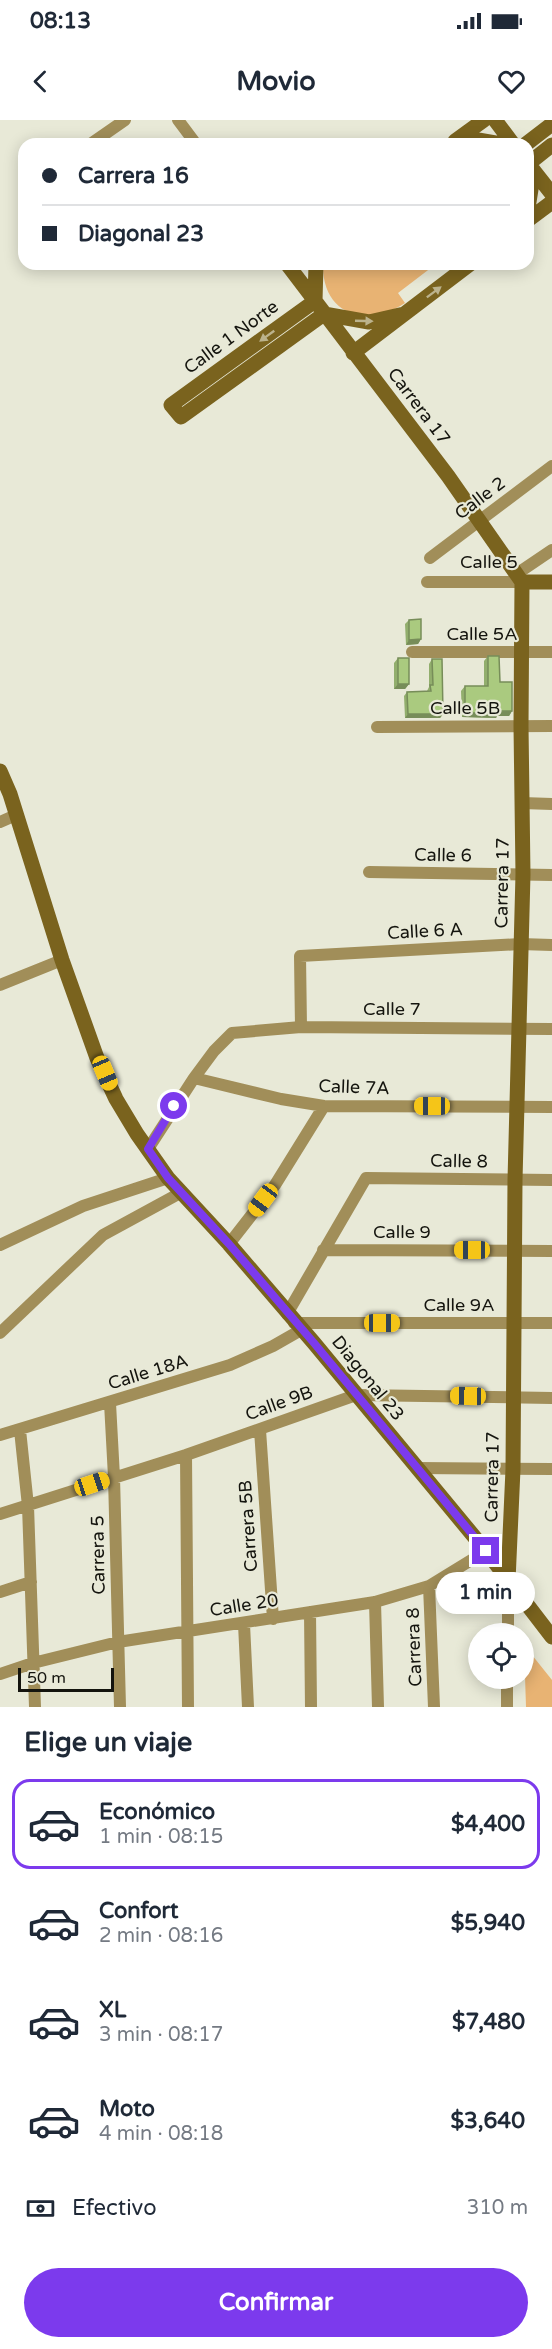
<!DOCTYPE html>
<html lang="es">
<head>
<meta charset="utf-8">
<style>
	:root { --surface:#fff; --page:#f2f2f3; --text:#1f2937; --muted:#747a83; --line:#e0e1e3; --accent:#7c3aed }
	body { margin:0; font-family:"Varela Round",sans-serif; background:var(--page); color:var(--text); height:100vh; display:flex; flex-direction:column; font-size:22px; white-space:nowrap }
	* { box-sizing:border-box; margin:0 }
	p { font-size:20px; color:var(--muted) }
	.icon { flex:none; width:33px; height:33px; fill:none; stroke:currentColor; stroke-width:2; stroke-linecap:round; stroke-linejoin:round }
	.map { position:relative; height:1587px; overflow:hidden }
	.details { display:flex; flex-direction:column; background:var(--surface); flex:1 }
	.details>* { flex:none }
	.guide { position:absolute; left:18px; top:18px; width:516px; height:132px; border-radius:18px; box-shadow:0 3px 15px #0003; display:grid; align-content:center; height:132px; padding:0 24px; background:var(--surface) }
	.buttons { position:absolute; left:468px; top:1503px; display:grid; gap:12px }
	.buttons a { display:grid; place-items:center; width:66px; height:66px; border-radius:50%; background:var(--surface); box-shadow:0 3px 15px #0003; font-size:30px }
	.scale { position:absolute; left:18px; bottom:15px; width:96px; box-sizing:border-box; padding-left:6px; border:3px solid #14140e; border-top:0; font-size:16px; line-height:21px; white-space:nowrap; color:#14140e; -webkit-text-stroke:4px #e8e9d7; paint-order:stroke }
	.end { position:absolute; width:27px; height:27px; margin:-14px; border:8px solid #7c3aed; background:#fff; box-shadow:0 0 0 3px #fff }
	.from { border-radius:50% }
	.bubble { position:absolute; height:42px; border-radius:21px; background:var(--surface); box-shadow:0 3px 15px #0003; font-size:20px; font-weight:700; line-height:42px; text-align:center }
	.car { position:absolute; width:18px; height:36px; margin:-18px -9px; border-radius:8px; box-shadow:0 0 4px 2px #0007; background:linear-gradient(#f5c518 24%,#345 0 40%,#f5c518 0 76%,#345 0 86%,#f5c518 0) }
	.guide b { display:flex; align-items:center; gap:21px; height:57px; font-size:22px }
	.guide b+b { border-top:2px solid var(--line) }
	.guide i { width:15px; height:15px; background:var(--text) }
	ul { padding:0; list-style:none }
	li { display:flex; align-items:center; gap:18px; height:90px; margin:0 12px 9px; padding:0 12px; border:3px solid transparent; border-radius:18px }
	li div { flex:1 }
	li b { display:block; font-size:22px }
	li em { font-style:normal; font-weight:700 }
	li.on { border-color:var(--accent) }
	li>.icon { width:54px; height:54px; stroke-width:1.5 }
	h2 { padding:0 24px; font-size:27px; line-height:72px }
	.pay { display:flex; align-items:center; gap:15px; height:66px; padding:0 24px; font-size:22px }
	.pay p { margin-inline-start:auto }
	.cta { display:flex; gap:12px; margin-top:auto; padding:12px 24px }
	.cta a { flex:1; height:69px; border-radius:36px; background:var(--accent); color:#fff; font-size:24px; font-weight:700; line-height:69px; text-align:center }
	.status { display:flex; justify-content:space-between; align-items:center; height:42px; padding:0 30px; background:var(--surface); direction:ltr }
	.status svg { height:16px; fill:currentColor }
	header { display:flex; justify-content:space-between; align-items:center; height:78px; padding:0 24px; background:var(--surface); font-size:27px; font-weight:700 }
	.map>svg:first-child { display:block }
</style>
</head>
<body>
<div class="status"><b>08:13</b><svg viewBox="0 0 49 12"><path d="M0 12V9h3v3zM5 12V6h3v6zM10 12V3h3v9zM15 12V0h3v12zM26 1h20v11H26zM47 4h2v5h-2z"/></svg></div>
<header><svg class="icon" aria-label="back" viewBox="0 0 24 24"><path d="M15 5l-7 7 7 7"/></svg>Movio<svg class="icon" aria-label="heart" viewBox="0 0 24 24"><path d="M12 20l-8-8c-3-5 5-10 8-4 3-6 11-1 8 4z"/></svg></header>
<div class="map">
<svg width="552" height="1587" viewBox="0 0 552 1587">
	<rect width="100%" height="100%" fill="#e8e9d7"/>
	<path fill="#e8b373" d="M323,144H436L398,173L405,183C366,208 322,195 323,144Z
		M524,1525L552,1560V1587H526Z"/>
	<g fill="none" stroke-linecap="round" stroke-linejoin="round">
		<path stroke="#a18e59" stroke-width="12" d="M178,0L196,24
			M92,23L125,0
			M430,438L552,346
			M518,453L552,430
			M427,462H522
			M412,532H552
			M377,607L552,606
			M522,683L552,684
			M0,702L16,695
			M369,752L552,755
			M0,865L62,840
			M301,907L300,836L520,824L552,825
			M194,958L281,979L324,986L552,987
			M148,1029L194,958L214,931L232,913L301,907L552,909
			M229,1124L275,1065L324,986
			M0,1125L83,1086L168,1058
			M323,1130L552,1131
			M287,1194L366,1058L552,1060
			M294,1203H552
			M0,1213L103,1115L182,1072
			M110,1283L114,1357L120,1587
			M20,1310L28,1386L35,1587
			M260,1310L273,1499
			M0,1315L230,1245L273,1226L301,1210
			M186,1335L188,1587
			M417,1348L552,1349
			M0,1394L186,1335L356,1275L552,1278
			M429,1466L434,1587
			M0,1472L31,1462
			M375,1482L378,1587
			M310,1492L311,1587
			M244,1504L248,1587
			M508,1514V1461
			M0,1554L33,1543L118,1522L375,1482L429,1466L486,1431
			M507,1587V1558"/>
		<path stroke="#7a631e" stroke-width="15" d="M495,0L513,24
			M455,21L484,0
			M457,24L478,20L501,24
			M526,24L552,4
			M528,44L552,25
			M530,46L552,74
			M528,88L532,63L528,44
			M528,100L552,82
			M287,144L448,356L522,462L521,606L523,754L515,1060L513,1349L508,1461
			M316,144L315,181L171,285L181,297L324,194L369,202L404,194
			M353,233L470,144
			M522,462H552
			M0,651L10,674L62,840L97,938L116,979L137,1014L168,1058L229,1124L314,1223L486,1431L552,1517"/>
	</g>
	<path fill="#92ae6d" d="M409,500L421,519L418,524L406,525L405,504Z
		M488,536L500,562L512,591L509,596H497L496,598L462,597L461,571L465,566H484V541Z
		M398,538L409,564L405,569H394V543Z
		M432,539L443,594L440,598H405L404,576L407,572L427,571L429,567V544Z"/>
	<path fill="#778d59" d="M421,519L418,524L406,525L409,520Z
		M398,564H409L405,569H394Z
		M512,591L509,596H497L496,598L462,597L465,593Z
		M408,594H443L440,598H405Z"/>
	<path fill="#aaca7f" stroke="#778d59" stroke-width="1.5" d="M421,499V519L409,520V500Z
		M488,536H499L500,562H512V591H499V593H465V566H488Z
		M398,538H409V564H398Z
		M432,539H442L443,594H408L407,572L431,571L430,565H433Z"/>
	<defs><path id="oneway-solid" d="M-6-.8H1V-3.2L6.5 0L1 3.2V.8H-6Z" transform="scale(1.5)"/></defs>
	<g fill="#bcb38d">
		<use href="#oneway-solid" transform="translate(434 172) rotate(-37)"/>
		<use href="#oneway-solid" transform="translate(364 201) rotate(2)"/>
		<use href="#oneway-solid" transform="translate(267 216) rotate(144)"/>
	</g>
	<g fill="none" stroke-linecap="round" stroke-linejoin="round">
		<path stroke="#7c3aed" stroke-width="8" d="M174,986L148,1029L168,1058L229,1124L314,1223L486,1431"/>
	</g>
	<g text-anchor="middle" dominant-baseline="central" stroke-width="4.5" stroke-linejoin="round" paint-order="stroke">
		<g font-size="18" fill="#14140e" stroke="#e8e9d7">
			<text transform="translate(231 217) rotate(-36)">Calle 1 Norte</text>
			<text transform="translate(419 286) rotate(53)">Carrera 17</text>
			<text transform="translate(480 378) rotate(-37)">Calle 2</text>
			<text x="489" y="442">Calle 5</text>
			<text x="482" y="514">Calle 5A</text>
			<text x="465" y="588">Calle 5B</text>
			<text transform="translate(443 735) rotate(1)">Calle 6</text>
			<text transform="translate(502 763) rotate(-89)">Carrera 17</text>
			<text transform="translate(425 811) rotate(-3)">Calle 6 A</text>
			<text x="392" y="889">Calle 7</text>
			<text transform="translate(354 967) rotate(2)">Calle 7A</text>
			<text transform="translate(459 1041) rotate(1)">Calle 8</text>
			<text x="402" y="1112">Calle 9</text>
			<text x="459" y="1185">Calle 9A</text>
			<text transform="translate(148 1252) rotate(-17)">Calle 18A</text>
			<text transform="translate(368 1258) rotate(51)">Diagonal 23</text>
			<text transform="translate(279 1283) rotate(-20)">Calle 9B</text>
			<text transform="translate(492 1357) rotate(-89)">Carrera 17</text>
			<text transform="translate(248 1406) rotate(-94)">Carrera 5B</text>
			<text transform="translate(98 1435) rotate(-91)">Carrera 5</text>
			<text transform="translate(244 1485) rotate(-9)">Calle 20</text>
			<text transform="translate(414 1527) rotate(-92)">Carrera 8</text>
		</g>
	</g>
</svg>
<div class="buttons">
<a><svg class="icon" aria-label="locate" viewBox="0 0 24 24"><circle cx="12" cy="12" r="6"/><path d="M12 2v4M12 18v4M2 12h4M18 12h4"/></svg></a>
</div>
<div class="scale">50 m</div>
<i class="end from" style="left:174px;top:986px"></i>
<i class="end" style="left:486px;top:1431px"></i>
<div class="bubble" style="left:436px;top:1452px;width:99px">1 min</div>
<i class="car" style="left:105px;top:953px;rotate:157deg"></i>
<i class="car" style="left:432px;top:986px;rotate:270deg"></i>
<i class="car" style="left:263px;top:1080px;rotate:217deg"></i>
<i class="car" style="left:472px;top:1130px;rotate:270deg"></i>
<i class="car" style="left:382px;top:1203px;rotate:90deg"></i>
<i class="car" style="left:468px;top:1276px;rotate:271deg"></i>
<i class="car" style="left:92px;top:1364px;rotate:72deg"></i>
<div class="guide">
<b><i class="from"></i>Carrera 16</b>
<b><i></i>Diagonal 23</b>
</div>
</div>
<section class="details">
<h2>Elige un viaje</h2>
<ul>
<li class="on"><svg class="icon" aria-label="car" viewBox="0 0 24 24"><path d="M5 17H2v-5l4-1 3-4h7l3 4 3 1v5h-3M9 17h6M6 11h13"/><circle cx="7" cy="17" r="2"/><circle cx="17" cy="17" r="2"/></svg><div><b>Económico</b><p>1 min · 08:15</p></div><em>$4,400</em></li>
<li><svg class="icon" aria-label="car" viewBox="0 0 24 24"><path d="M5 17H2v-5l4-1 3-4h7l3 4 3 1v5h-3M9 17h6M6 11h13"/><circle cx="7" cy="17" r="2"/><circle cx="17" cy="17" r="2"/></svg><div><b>Confort</b><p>2 min · 08:16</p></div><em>$5,940</em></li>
<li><svg class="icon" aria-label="car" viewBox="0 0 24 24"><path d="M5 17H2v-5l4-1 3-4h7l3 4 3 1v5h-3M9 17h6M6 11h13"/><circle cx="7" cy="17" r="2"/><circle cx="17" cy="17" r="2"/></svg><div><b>XL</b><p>3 min · 08:17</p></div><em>$7,480</em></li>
<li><svg class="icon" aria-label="car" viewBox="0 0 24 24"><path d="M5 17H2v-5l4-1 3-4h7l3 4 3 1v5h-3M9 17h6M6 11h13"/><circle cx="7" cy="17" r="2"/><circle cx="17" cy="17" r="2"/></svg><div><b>Moto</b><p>4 min · 08:18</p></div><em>$3,640</em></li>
</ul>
<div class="pay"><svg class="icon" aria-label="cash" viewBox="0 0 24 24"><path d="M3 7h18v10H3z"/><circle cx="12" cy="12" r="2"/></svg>Efectivo<p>310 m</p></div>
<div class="cta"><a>Confirmar</a></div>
</section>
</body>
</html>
